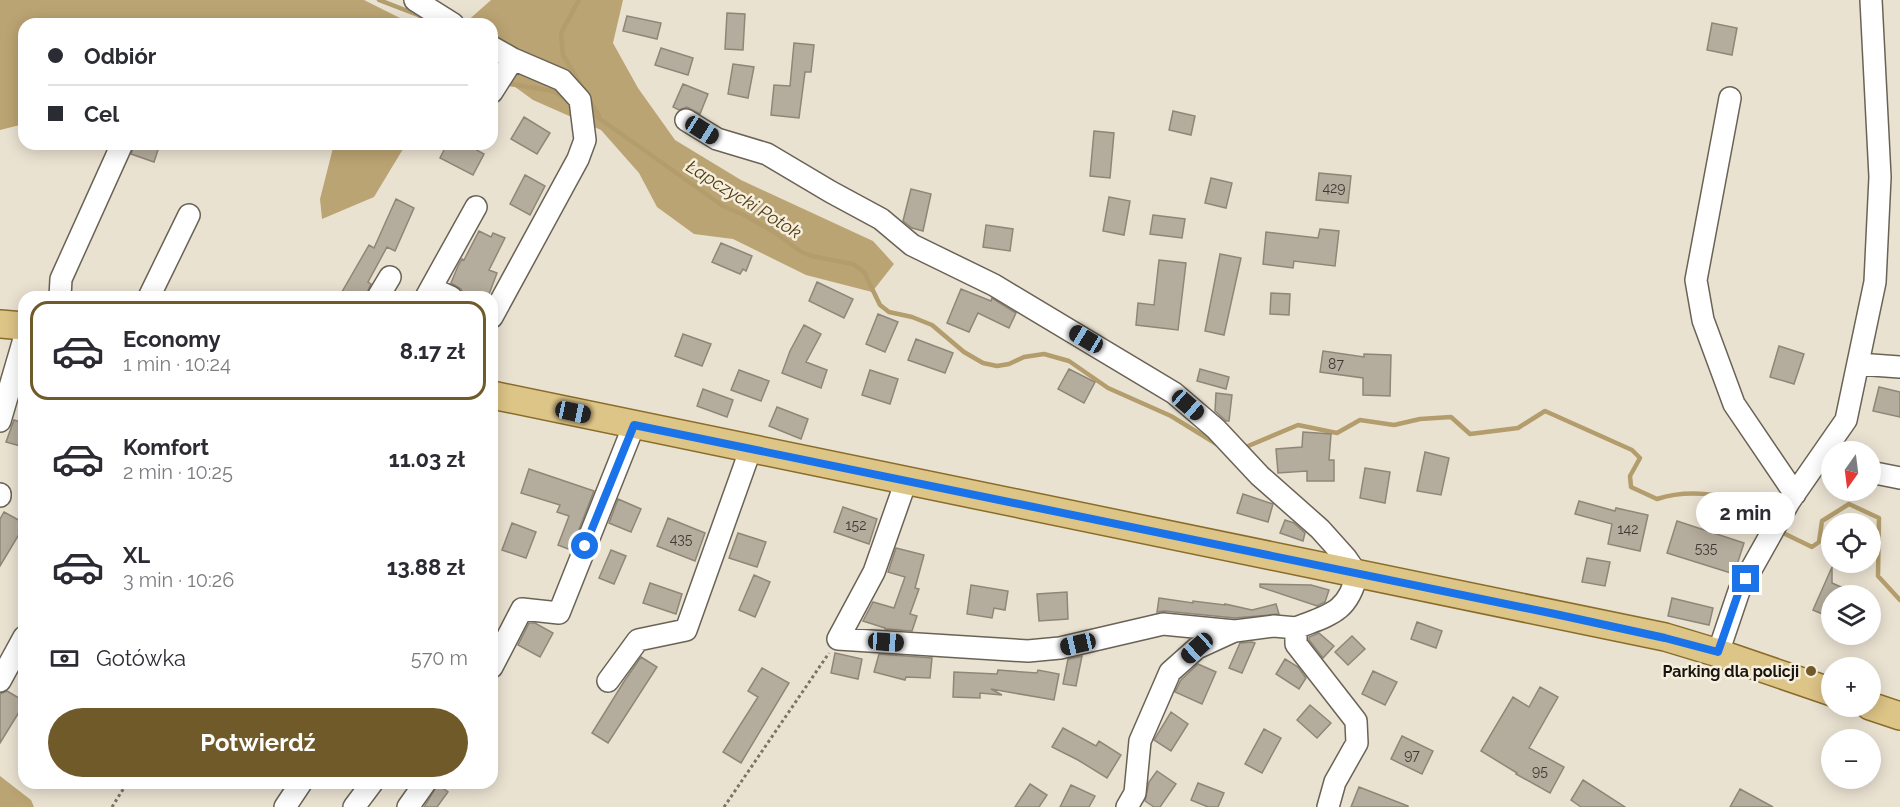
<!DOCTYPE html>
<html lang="pl">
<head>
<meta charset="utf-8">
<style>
	:root { --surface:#fff; --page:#f7f7f7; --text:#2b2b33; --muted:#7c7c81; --line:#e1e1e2; --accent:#705a29 }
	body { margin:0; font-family:Raleway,sans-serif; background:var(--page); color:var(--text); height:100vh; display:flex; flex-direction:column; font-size:22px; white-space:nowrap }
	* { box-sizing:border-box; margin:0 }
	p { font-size:20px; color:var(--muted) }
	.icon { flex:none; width:33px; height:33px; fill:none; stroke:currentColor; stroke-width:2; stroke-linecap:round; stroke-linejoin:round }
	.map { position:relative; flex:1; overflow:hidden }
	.details { position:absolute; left:18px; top:291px; width:480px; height:498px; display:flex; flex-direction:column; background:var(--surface); border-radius:18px; box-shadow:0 3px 15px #0003 }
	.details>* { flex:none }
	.hud { position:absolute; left:18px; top:18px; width:480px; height:132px; border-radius:18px; box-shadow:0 3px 15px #0003; display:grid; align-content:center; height:132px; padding:0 30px; background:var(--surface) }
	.needle { width:39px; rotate:194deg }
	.fabs { position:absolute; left:1821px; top:441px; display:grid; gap:12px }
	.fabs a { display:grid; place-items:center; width:60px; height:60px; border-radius:50%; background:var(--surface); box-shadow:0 3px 15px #0003; font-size:30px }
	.end { position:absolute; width:27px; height:27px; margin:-14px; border:8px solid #1a73e8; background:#fff; box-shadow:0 0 0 3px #fff }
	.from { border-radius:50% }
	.bubble { position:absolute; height:42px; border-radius:21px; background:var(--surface); box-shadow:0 3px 15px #0003; font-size:20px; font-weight:700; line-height:42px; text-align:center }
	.car { position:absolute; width:18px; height:36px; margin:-18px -9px; border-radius:8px; box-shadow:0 0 4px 2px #0007; background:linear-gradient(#222 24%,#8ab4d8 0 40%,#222 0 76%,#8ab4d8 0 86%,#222 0) }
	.hud b { display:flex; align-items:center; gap:21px; height:57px; font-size:22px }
	.hud b+b { border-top:2px solid var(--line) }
	.hud i { width:15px; height:15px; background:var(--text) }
	ul { padding:10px 0 0; list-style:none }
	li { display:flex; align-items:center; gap:18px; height:99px; margin:0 12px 9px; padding:0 18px; border:3px solid transparent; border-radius:18px }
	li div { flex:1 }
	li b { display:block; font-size:22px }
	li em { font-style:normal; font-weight:700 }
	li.selected { border-color:var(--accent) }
	li>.icon { width:54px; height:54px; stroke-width:1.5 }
	.pay { display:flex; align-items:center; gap:15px; height:66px; padding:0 30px; font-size:22px }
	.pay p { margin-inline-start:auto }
	.primary-button { display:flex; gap:12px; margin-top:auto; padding:12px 30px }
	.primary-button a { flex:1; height:69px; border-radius:36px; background:var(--accent); color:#fff; font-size:24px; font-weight:700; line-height:69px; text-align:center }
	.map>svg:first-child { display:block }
</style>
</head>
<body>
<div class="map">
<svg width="1900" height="807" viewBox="0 0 1900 807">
	<rect width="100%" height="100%" fill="#eae2d1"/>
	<path fill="#bba473" d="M0,0H364L412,24H24V124L0,130Z
		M491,0H623L613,43L638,88L675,140L741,180L873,241L894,264L872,292L806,275L733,239L694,234L657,207L639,173L601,130L533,100L492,70V24H464Z
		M334,144H411L403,149L374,197L322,219L320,199Z
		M0,776L31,800L34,807H0Z"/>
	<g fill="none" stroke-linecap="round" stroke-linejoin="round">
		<path stroke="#b39d6d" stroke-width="4.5" d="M379,0L418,15L431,24
			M579,0L561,33L563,55L584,90
			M504,83L553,91L567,99
			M589,100L599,115
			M593,114L723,206L742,214L774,232L800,251L811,256L853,264L864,272L880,305L889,312L912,317L932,325L964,352L983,363L997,366L1009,364L1024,357L1044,354L1069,361L1108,388L1171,416L1223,448
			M1241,449L1298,425L1337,433L1360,420L1394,425L1420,419L1451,417L1470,434L1518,428L1545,411L1632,450L1640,458L1630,476L1631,487L1657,499C1684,490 1724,492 1750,506C1758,511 1760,522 1769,526
			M1779,531L1812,547L1819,542L1822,521L1849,504L1879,518L1878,576L1900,600"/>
	</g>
	<path fill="#b4ac9c" stroke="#8e8778" stroke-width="1.5" d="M727,13L745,14L743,50L725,49Z
		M627,16L661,23L657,39L623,31Z
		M1712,23L1737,28L1732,55L1707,50Z
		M794,43L814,45L811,72H805L799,118L771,115L774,85L790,86Z
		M661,48L693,58L688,75L655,65Z
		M733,64L754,67L748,98L728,94Z
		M683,84L708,94L700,114L687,107L679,110L673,107Z
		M1173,111L1195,116L1191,135L1169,130Z
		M524,117L550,133L537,154L511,139Z
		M1094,131L1114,133L1110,178L1090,176Z
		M135,144H160L154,162L131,154Z
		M447,144H466L484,154L473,175L440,158Z
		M1319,173L1351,176L1348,203L1316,200Z
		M525,175L545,186L530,215L510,204Z
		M1211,178L1232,183L1226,208L1205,203Z
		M911,189L931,194L923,231L912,228L903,221Z
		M1109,197L1130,201L1124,235L1103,231Z
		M396,199L414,208L395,251L387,247L368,282L371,284L365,297H339L369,245L374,248Z
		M1153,215L1185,219L1182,238L1150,234Z
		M986,225L1013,229L1010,251L983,247Z
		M1320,229L1339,231L1335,266L1294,261L1293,268L1263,264L1266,232L1318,238Z
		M479,231L491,237L493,233L505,238L489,270L497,273L488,297H471L463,294L461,289L451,283L458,266L462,259L464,260Z
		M721,243L752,256L746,271L743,269L740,274L712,262Z
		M1220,254L1241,258L1224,335L1205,331Z
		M1159,260L1186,263L1178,330L1136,325L1138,303L1154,305Z
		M817,282L853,299L844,318L809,301Z
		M961,289L991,301L992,298L1016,313L1009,328L978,313L969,332L947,323Z
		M1271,293L1290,294L1289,315L1270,314Z
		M878,314L898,322L885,352L866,344Z
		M804,325L821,334L806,362L827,370L821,388L782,373L790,351Z
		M683,334L711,344L702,366L675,356Z
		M916,339L953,353L945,373L908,360Z
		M1779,346L1804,354L1794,384L1770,377Z
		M1323,351L1364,357V354L1391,355L1390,396L1363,395V378L1320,372Z
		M1069,369L1095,382L1084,403L1058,389Z
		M1200,369L1229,377L1226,389L1197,381Z
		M739,370L769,381L761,401L731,390Z
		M870,370L898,379L890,404L862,395Z
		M1879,387L1900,392V417L1873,411Z
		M703,389L733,400L727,417L697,406Z
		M1216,393L1232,395L1229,421H1226L1215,411Z
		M777,407L808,419L801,439L769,426Z
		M14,420L24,423V447L6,442Z
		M1303,432L1331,434L1329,460H1334V481H1307V471L1278,473L1276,449L1302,447Z
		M1425,452L1449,458L1441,495L1417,491Z
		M1365,468L1390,472L1385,503L1360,498Z
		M529,469L594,491L571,550L558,545L569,516L557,512L560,505L521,493Z
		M1243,494L1273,504L1268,522L1237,513Z
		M618,499L641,509L631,532L609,523Z
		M1579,501L1615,511L1616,508L1648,515L1640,551L1608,544L1612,524L1575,514Z
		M843,507L877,519L869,544L834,532Z
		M4,512L24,523V526L0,566V519Z
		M668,518L705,533L695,561L657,546Z
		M1285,520L1294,523L1305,533L1303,541L1280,533Z
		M1677,521L1744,543L1734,574L1667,553Z
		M512,523L536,532L526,558L502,550Z
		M738,533L766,542L757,567L729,558Z
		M896,548L924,555L915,588L919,589L910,614L917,616L912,631L885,629V628L863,621L873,602L894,608L905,577L888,572Z
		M611,550L626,556L614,584L599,578Z
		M1587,558L1610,562L1605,586L1582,582Z
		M1832,567V583L1861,596H1832V618L1813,610Z
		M754,575L770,582L755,617L739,610Z
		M650,583L682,594L676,614L643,603Z
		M1260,584L1311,585L1329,590L1325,602L1317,606L1260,587Z
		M971,585L1008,591L1005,610L994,608L992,618L967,614Z
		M1067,592L1068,619L1039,621L1037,594Z
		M1159,598L1193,603V601L1225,605V604L1252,610L1276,604L1279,614L1235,618L1164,611L1157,612Z
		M1672,598L1713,608L1709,625L1668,616Z
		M1417,622L1442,631L1436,648L1411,639Z
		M529,623H535L553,633L540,657L518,645Z
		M1319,633L1334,646L1323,658L1309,640V637Z
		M1352,636L1365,649L1348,665L1335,652Z
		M1252,642L1255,643L1242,673L1229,668L1240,643Z
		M835,653L862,659L858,679L831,673Z
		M879,654L932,658L930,678L906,677L905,680L874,672Z
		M1082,656L1076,686L1063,684L1068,659Z
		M641,657L657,667L608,743L592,733L625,680Z
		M1285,659L1298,667L1306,678L1299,689L1276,674Z
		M1198,664L1216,672L1202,704L1175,692L1181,680Z
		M762,668L789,683L741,763L723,752L758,697L748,691Z
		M998,670L1037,673L1038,670L1059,674L1054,700L991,689L1002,695L980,693V698L953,697L954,672L997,674Z
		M1373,671L1397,682L1385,705L1362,694Z
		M1540,687L1558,697L1529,748L1564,767L1550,793L1516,774L1517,773L1481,751L1513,697L1529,707Z
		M7,691L24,701V704L0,743V694Z
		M1310,705L1331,723L1317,738L1297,720Z
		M1171,712L1188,724L1171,751L1154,740Z
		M1063,728L1096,746L1099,741L1121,755L1107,778L1078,760L1052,747Z
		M1264,729L1281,738L1262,773L1245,764Z
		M1402,736L1433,751L1422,774L1391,759Z
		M1157,771L1176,784L1160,807H1154L1145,801L1149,782Z
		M1583,780L1625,807H1581L1571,800Z
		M1198,783L1224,793L1218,807H1208L1191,800Z
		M438,784L448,792L437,807H424Z
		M1030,784L1047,795L1039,807H1015Z
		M1071,785L1095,796L1089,807H1060Z
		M1359,787L1408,806V807H1351Z
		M1740,789L1773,807H1730Z"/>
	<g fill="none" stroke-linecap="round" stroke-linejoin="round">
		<defs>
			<path id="minor" d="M415,0L453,24
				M492,47L513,59L562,80L580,100L585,140L578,159L492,317
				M492,92L513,59
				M1730,98L1696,280L1703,320L1734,404L1795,494
				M686,120L717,139L767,154L831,192L881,219L912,245L994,285L1174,393L1216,429L1260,476L1320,529L1346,558L1357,574C1348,613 1329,615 1296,628V644L1356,721L1357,743L1335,782L1328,807
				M431,288L451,297
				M60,297L61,279L122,144
				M149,297L189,215
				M378,297L390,277
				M426,297L476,207
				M1858,364L1900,367
				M0,421L24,339
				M1870,472L1900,478
				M906,481L874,572L838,639L1028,651L1060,648L1163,624L1235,631L1274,626L1296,628
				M0,494V496
				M1718,653L1739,591L1789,502L1846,420L1875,282L1880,177L1871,0
				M492,667L522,609L559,613L634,425
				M0,681L24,637
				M608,681L638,640L686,630L751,448
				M285,807L301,783
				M354,807L372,783
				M408,807L425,783
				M1127,807L1135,793L1140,741L1170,672L1197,648L1232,632"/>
			<path id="major" d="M0,324L24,326
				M492,395L1665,637L1718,653L1832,692
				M1870,706L1900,716"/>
		</defs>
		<use href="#minor" stroke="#6a6355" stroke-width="24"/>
		<use href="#major" stroke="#896c29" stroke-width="30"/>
		<path stroke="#797469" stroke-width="3" stroke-dasharray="3 3" stroke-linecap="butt" d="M112,807L127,783
			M724,807L829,653"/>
		<use href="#minor" stroke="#fff" stroke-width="21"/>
		<use href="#major" stroke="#ddc487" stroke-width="27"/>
	</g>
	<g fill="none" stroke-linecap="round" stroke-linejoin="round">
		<path stroke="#1a73e8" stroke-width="8" d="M585,546L634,425L1555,614L1665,638L1718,652L1739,591L1746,579"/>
	</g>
	<circle fill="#705a29" stroke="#f7efde" stroke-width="2" cx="1811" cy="671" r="6"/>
	<g text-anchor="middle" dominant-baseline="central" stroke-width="5" stroke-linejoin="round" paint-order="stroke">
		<g font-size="14" fill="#3e3a32">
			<text x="1334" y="188">429</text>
			<text x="1336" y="364">87</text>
			<text x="856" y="525">152</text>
			<text x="1628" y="529">142</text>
			<text x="681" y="539">435</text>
			<text x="1706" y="548">535</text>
			<text x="1412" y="755">97</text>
			<text x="1540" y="771">95</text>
		</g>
		<g font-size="16" font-weight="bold" fill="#17140f" stroke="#f7efde" text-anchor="end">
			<text x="1799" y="671">Parking dla policji</text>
		</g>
		<g font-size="18" font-style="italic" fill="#4c3b13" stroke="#f7efde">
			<text transform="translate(744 199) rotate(32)">Łapczycki Potok</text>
		</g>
	</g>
</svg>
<div class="fabs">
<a><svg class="needle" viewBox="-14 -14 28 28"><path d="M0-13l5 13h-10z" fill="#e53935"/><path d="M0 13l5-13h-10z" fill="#7c7c81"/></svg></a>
<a><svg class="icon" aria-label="locate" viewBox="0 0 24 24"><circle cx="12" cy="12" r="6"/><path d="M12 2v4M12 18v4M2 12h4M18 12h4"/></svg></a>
<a><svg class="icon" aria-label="layers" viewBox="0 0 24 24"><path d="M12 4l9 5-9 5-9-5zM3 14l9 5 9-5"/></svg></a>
<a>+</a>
<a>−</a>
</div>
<i class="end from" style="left:585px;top:546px"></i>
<i class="end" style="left:1746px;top:579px"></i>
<div class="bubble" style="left:1696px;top:492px;width:99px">2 min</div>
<i class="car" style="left:702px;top:130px;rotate:122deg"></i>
<i class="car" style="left:1086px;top:339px;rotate:301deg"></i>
<i class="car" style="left:1188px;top:405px;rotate:131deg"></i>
<i class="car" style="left:573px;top:412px;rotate:102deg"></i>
<i class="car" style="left:886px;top:642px;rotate:94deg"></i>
<i class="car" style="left:1078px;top:644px;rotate:257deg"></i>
<i class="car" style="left:1197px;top:648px;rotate:228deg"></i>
<div class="hud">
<b><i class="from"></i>Odbiór</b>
<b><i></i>Cel</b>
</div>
<section class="details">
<ul>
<li class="selected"><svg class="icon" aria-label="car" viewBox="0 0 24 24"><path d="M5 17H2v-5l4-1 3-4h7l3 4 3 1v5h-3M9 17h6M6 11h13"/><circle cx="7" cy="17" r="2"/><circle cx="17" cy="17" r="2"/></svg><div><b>Economy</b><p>1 min · 10:24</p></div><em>8.17 zł</em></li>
<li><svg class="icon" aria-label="car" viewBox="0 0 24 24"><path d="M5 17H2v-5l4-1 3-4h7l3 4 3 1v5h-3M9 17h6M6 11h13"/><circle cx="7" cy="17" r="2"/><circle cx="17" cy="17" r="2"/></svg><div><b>Komfort</b><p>2 min · 10:25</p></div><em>11.03 zł</em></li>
<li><svg class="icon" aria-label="car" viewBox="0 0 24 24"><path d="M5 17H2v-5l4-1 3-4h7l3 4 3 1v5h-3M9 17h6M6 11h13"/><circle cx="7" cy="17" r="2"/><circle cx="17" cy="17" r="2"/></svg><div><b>XL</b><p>3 min · 10:26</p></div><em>13.88 zł</em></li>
</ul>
<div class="pay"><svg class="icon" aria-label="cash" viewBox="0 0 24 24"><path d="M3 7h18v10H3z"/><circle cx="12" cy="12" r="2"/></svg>Gotówka<p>570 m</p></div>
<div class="primary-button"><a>Potwierdź</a></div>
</section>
</div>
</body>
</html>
